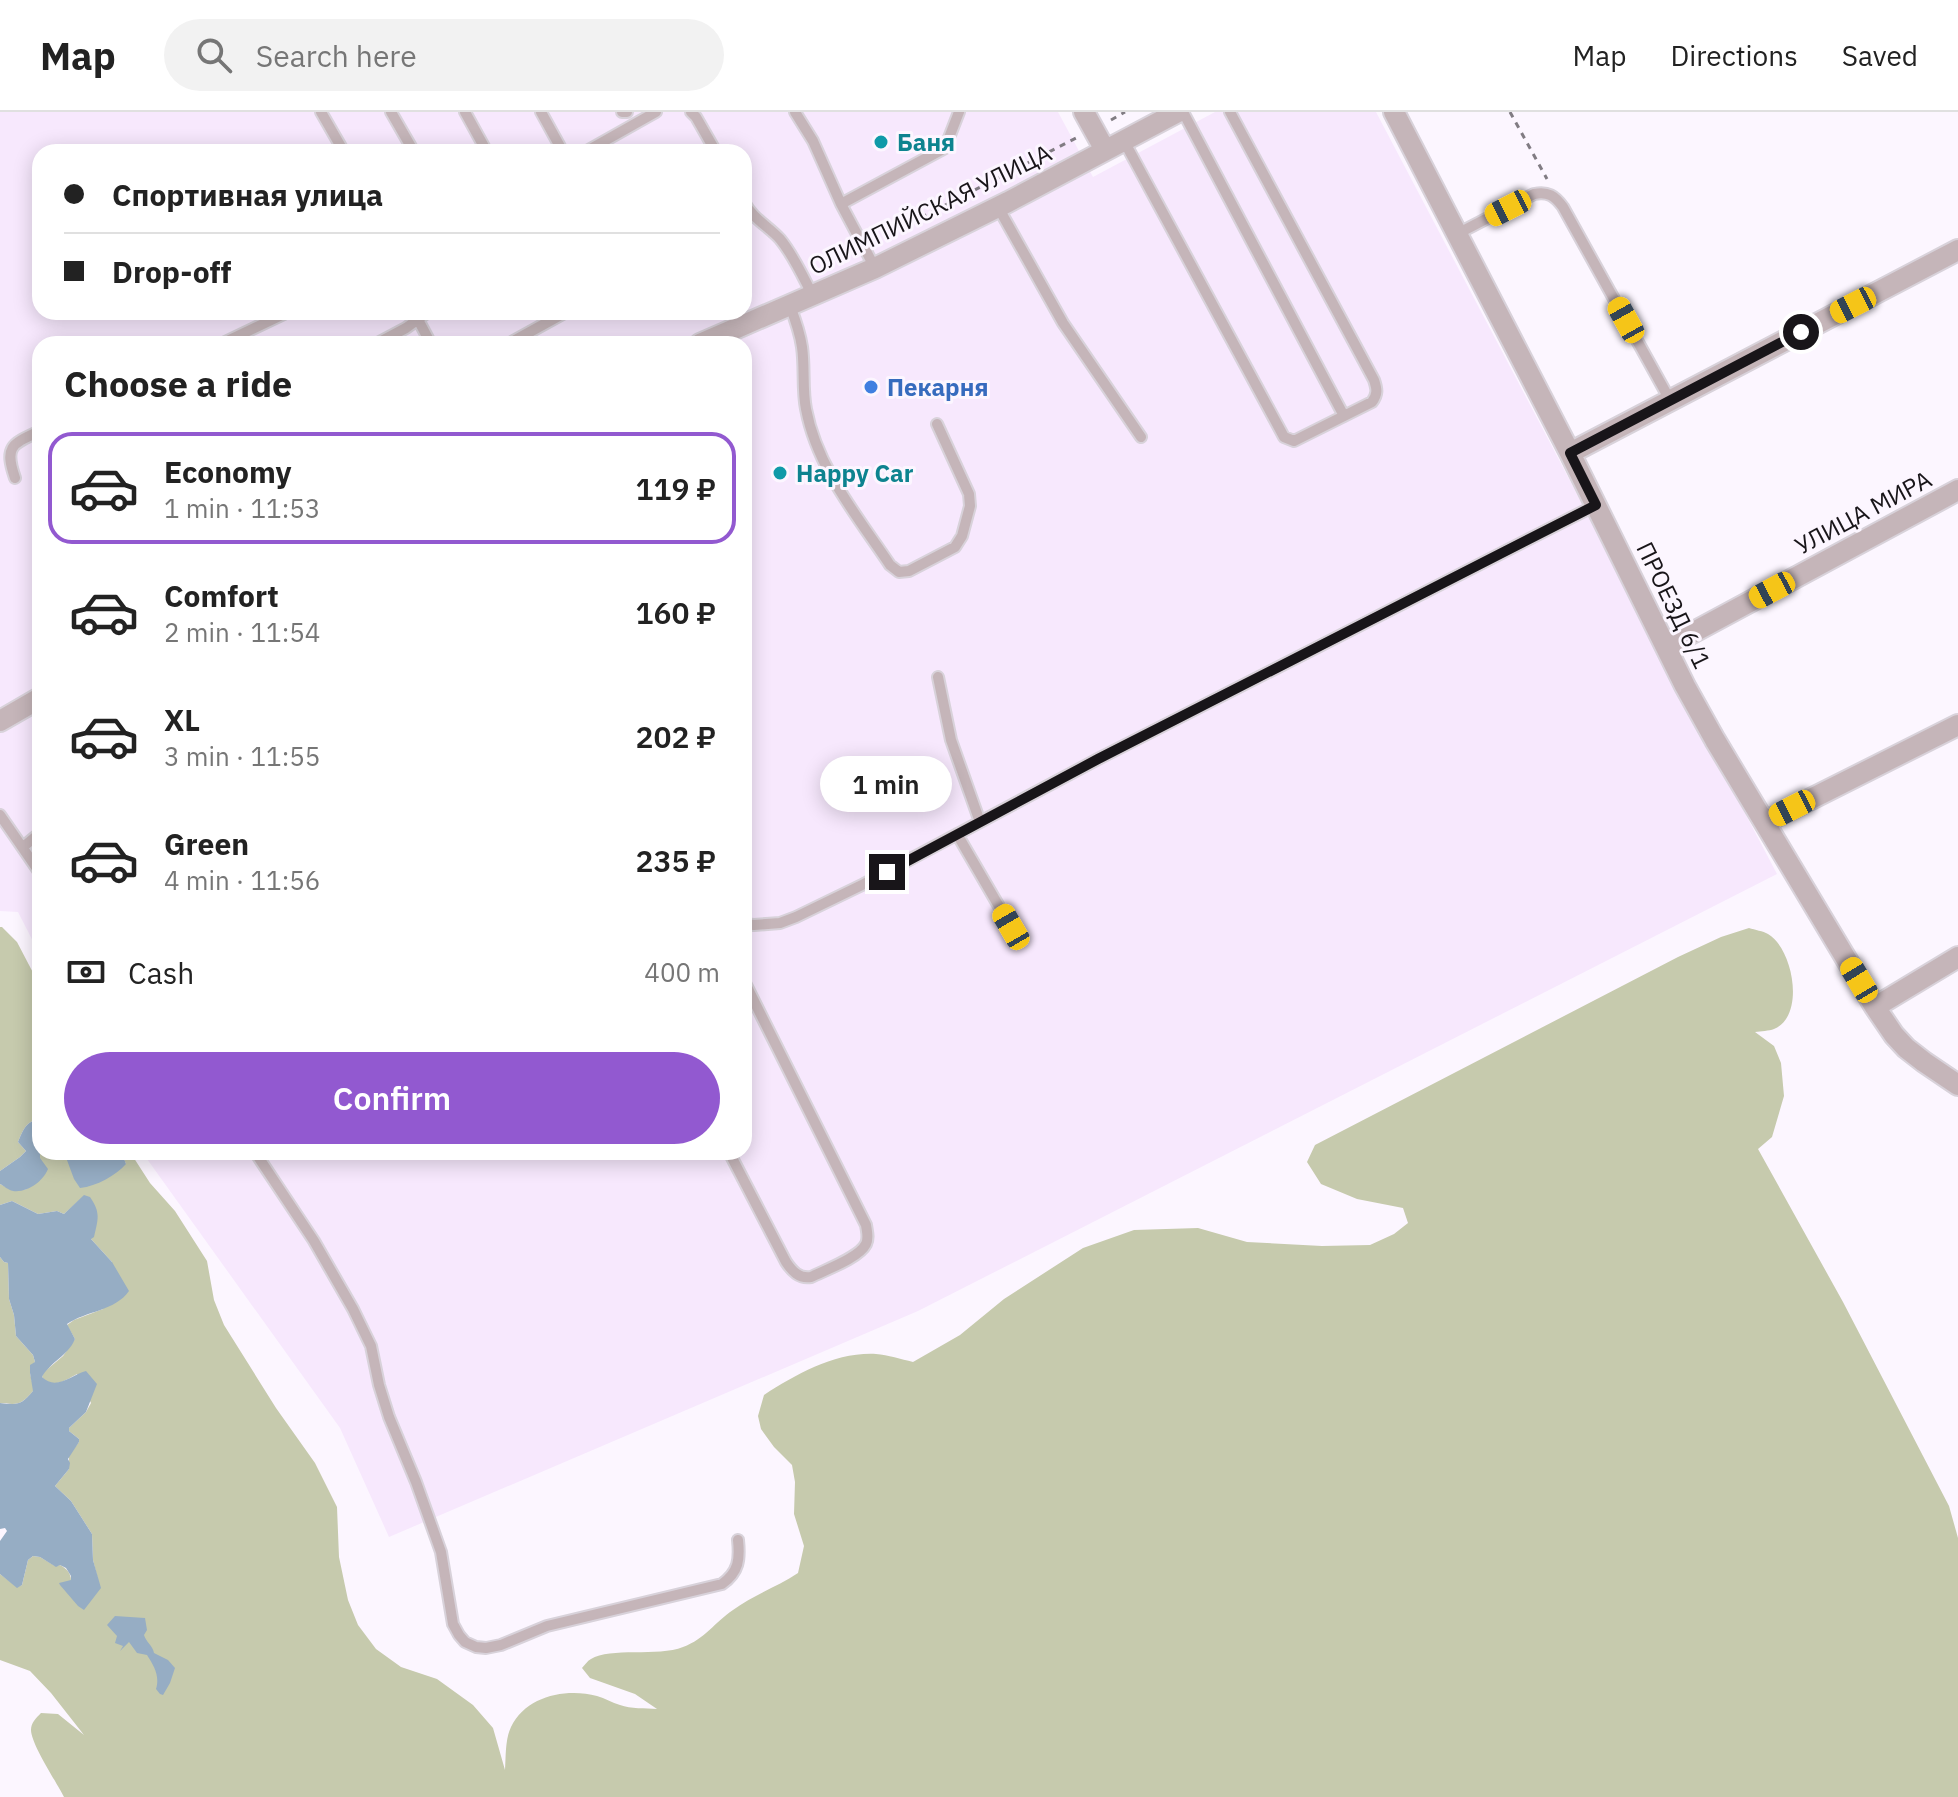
<!DOCTYPE html>
<html lang="en">
<head>
<meta charset="utf-8">
<style>
	:root { --surface:#fff; --page:#f2f2f2; --text:#222; --muted:#767676; --line:#e0e0e0; --accent:#9259d0 }
	body { margin:0; font-family:"IBM Plex Sans",sans-serif; background:var(--page); color:var(--text); height:100vh; display:flex; flex-direction:column; font-size:30px; white-space:nowrap }
	* { box-sizing:border-box; margin:0 }
	p { font-size:26px; color:var(--muted) }
	.icon { flex:none; width:44px; height:44px; fill:none; stroke:currentColor; stroke-width:2; stroke-linecap:round; stroke-linejoin:round }
	.map { position:relative; flex:1; overflow:hidden }
	.details { position:absolute; left:32px; top:224px; width:720px; height:824px; display:flex; flex-direction:column; background:var(--surface); border-radius:24px; box-shadow:0 4px 20px #0003 }
	.details>* { flex:none }
	.hud { position:absolute; left:32px; top:32px; width:720px; height:176px; border-radius:24px; box-shadow:0 4px 20px #0003; display:grid; align-content:center; height:176px; padding:0 32px; background:var(--surface) }
	.end { position:absolute; width:36px; height:36px; margin:-18px; border:10px solid #181519; background:#fff; box-shadow:0 0 0 4px #fff }
	.from { border-radius:50% }
	.bubble { position:absolute; height:56px; border-radius:28px; background:var(--surface); box-shadow:0 4px 20px #0003; font-size:26px; font-weight:600; line-height:56px; text-align:center }
	.car { position:absolute; width:24px; height:48px; margin:-24px -12px; border-radius:10px; box-shadow:0 0 6px 2px #0007; background:linear-gradient(#f5c518 24%,#345 0 40%,#f5c518 0 76%,#345 0 86%,#f5c518 0) }
	.hud b { display:flex; align-items:center; gap:28px; height:76px; font-size:30px }
	.hud b+b { border-top:2px solid var(--line) }
	.hud i { width:20px; height:20px; background:var(--text) }
	ul { padding:0; list-style:none }
	li { display:flex; align-items:center; gap:24px; height:112px; margin:0 16px 12px; padding:0 16px; border:4px solid transparent; border-radius:24px }
	li div { flex:1 }
	li b { display:block; font-size:30px }
	li em { font-style:normal; font-weight:600 }
	li.on { border-color:var(--accent) }
	li>.icon { width:72px; height:72px; stroke-width:1.5 }
	h2 { padding:0 32px; font-size:36px; line-height:96px }
	.pay { display:flex; align-items:center; gap:20px; height:88px; padding:0 32px; font-size:30px }
	.pay p { margin-inline-start:auto }
	.primary-button { display:flex; gap:16px; margin-top:auto; padding:16px 32px }
	.primary-button a { flex:1; height:92px; border-radius:48px; background:var(--accent); color:#fff; font-size:32px; font-weight:600; line-height:92px; text-align:center }
	header { display:flex; align-items:center; gap:48px; box-sizing:border-box; height:112px; padding:0 40px; background:var(--surface); border-bottom:2px solid var(--line) }
	header strong { font-size:38px }
	nav { display:flex; gap:44px; margin-inline-start:auto; font-size:28px }
	.search { width:560px; height:72px; background:var(--page); display:flex; align-items:center; gap:20px; box-sizing:border-box; padding:0 28px; border-radius:44px; color:var(--muted); font-size:30px }
	.map>svg:first-child { display:block }
</style>
</head>
<body>
<header>
<strong>Map</strong>
<div class="search"><svg class="icon" aria-label="search" viewBox="0 0 24 24"><circle cx="10" cy="10" r="6"/><path d="M15 15l6 6"/></svg>Search here</div>
<nav><a>Map</a><a>Directions</a><a>Saved</a></nav>
</header>
<div class="map">
<svg width="1958" height="1685" viewBox="0 0 1958 1685">
	<rect width="100%" height="100%" fill="#fcf6ff"/>
	<path fill="#f7e8fd" fill-rule="evenodd" d="M0,0H1058L1093,65L1215,0H1376L1777,762L918,1199L389,1425L340,1316L142,1040H744V232H40V843L18,800L0,799ZM40,40H744V200H40Z"/>
	<path fill="#c6caad" d="M0,815H2L17,830L40,874V1007C26,1009 23,1018 18,1030L26,1039L20,1045L0,1059Z
		M1749,816C1755,818 1763,819 1768,822C1793,836 1806,904 1774,917C1769,919 1761,919 1755,920L1774,934L1781,951L1784,984L1772,1025L1758,1037L1843,1190L1949,1394L1958,1426V1685H64C57,1671 31,1632 31,1618C31,1611 36,1606 41,1601L58,1602L84,1623L51,1581L30,1559L0,1548V1462L17,1475L22,1473L28,1448L33,1444L40,1445L55,1454L60,1453C66,1456 71,1461 71,1468L100,1476L93,1448L92,1422L71,1389L55,1374L69,1357V1343L79,1330V1327L69,1319V1316L86,1300L91,1291L77,1262C66,1268 52,1278 42,1265L44,1260L63,1244L75,1227L67,1213L74,1208L103,1197L112,1150L91,1127L84,1084L64,1102L57,1099L38,1102L12,1089L0,1093V1072L14,1079L27,1077L41,1040H64V1043L126,1052L123,1045L115,1040H130L150,1071L175,1099L207,1149L214,1188L224,1213L276,1296L315,1351L337,1395L339,1445L348,1488L358,1513L376,1537L401,1555L437,1567L473,1593L493,1616L505,1658C506,1644 505,1628 511,1615C526,1584 566,1576 597,1584C605,1586 612,1591 620,1593C631,1597 645,1596 657,1597L635,1582L590,1566L582,1556C585,1553 587,1549 591,1547C610,1535 658,1545 683,1535C705,1527 715,1510 733,1498C753,1483 777,1475 798,1461L804,1434L794,1402L795,1370L792,1353L774,1335L761,1317L758,1304L764,1283C797,1262 835,1240 876,1242C888,1243 901,1247 913,1250L960,1223L1004,1187L1083,1136L1134,1118L1198,1116L1247,1130L1322,1134L1370,1133L1394,1122L1408,1111L1403,1096L1357,1087L1321,1072L1307,1050L1315,1033L1678,845L1721,825Z
		M0,1145L4,1150L8,1151L9,1187L14,1203L16,1224L33,1243L35,1250L30,1261L34,1278C21,1293 19,1293 0,1291Z"/>
	<path fill="#96adc4" d="M40,1007V1046L48,1057C43,1069 28,1081 13,1079C8,1078 4,1074 0,1072V1059L20,1045L26,1039L18,1030C23,1018 26,1009 40,1007Z
		M64,1040H96L103,1045L115,1040L123,1044L126,1052C115,1064 97,1074 80,1076L74,1067Z
		M84,1083L90,1085C101,1101 98,1107 94,1125L91,1127L112,1150L129,1179C115,1199 86,1199 67,1212L75,1227C68,1244 50,1250 42,1265C56,1279 71,1263 86,1259L97,1272L86,1300L69,1316V1319L79,1327V1330L68,1347L70,1351L69,1357L55,1374L71,1389L92,1422L93,1448L101,1476L84,1498L78,1494L60,1473L59,1471L71,1468V1464L66,1456L60,1453L56,1455L40,1445L33,1444L28,1448L22,1473L17,1476L0,1462V1429L7,1419L5,1416L0,1417V1291C19,1293 21,1293 33,1279L30,1261V1253L35,1250L33,1243L16,1224L14,1203L9,1187L8,1151L4,1150L0,1145V1093L12,1089L38,1102L57,1099L64,1102Z
		M115,1504L145,1506L147,1518L144,1523C146,1530 153,1534 154,1541L168,1548L175,1556L170,1571L163,1583L160,1582L156,1577C160,1564 154,1554 147,1543L137,1541L129,1530L120,1539L123,1534L115,1531L117,1524L107,1513Z"/>
	<g fill="none" stroke-linecap="round" stroke-linejoin="round">
		<defs>
			<path id="service" d="M321,0L344,40
				M391,0L414,40
				M465,0L487,40
				M541,0L563,40
				M622,0H627
				M691,0L696,5L716,40
				M795,0L813,29L841,92L875,156
				M1183,0L1344,304
				M1124,29L1284,325L1294,329L1372,290C1378,282 1377,277 1374,268L1230,0
				M585,40L656,0
				M744,90C752,106 768,114 780,127C794,144 803,165 813,184
				M841,92L945,36L959,0
				M998,95L1063,211L1141,325
				M1457,122L1534,82C1548,79 1555,84 1563,95L1670,288
				M790,194C795,207 800,221 802,235C805,255 802,277 806,297C817,356 858,405 890,453L899,460L909,459L955,435L962,424L970,394L969,382L937,312
				M414,200L431,232
				M221,232L288,200
				M376,232L406,216L428,200
				M508,232L566,200
				M15,366C4,334 12,332 40,319
				M938,565L951,628L980,710
				M0,703L40,761
				M957,722L1011,815
				M23,735L40,721
				M744,812L754,813L780,811L796,805L864,772L1098,647L1596,393
				M255,1040L314,1129L353,1197L371,1234L379,1273L389,1305L416,1370L441,1440L453,1512L459,1523L465,1530L476,1535L486,1536L501,1533L547,1514L722,1472C739,1460 740,1447 738,1428
				M729,1040L786,1150C792,1159 799,1167 811,1165C825,1158 859,1146 866,1132C869,1126 867,1120 866,1113L744,869"/>
			<path id="minor" d="M1084,0L1105,38
				M1394,0L1570,341L1685,574L1715,628L1875,895L1894,923L1906,936L1924,950L1958,973
				M700,232L875,156L1008,90L1178,0
				M1570,341L1958,138
				M1666,535L1958,378
				M0,609L40,586
				M1765,710L1958,613
				M1875,895L1958,845"/>
		</defs>
		<use href="#service" stroke="#d8d2da" stroke-width="14"/>
		<use href="#minor" stroke="#d8d2da" stroke-width="24"/>
		<path stroke="#817c83" stroke-width="3" stroke-dasharray="6 6" stroke-linecap="butt" d="M1510,0L1547,67
			M1111,8L1125,0
			M889,122L1076,26"/>
		<use href="#service" stroke="#c5b5b9" stroke-width="10"/>
		<use href="#minor" stroke="#c5b5b9" stroke-width="20"/>
	</g>
	<g fill="none" stroke-linecap="round" stroke-linejoin="round">
		<path stroke="#181519" stroke-width="10" d="M887,760L1098,647L1596,393L1570,341L1801,220"/>
	</g>
	<g fill="#0f9aa8" stroke="#fcf6ff" stroke-width="3">
		<circle cx="881" cy="30" r="8"/>
		<circle cx="780" cy="361" r="8"/>
	</g>
	<circle fill="#3f7fe0" stroke="#fcf6ff" stroke-width="3" cx="871" cy="275" r="8"/>
	<g text-anchor="middle" dominant-baseline="central" stroke-width="6" stroke-linejoin="round" paint-order="stroke">
		<g font-size="24" font-weight="bold" fill="#0d838f" stroke="#fcf6ff" text-anchor="start">
			<text x="897" y="30">Баня</text>
			<text x="796" y="361">Happy Car</text>
		</g>
		<g font-size="24" fill="#181519" stroke="#fcf6ff">
			<text transform="translate(930 97) rotate(-26)">ОЛИМПИЙСКАЯ УЛИЦА</text>
			<text transform="translate(1863 400) rotate(-28)">УЛИЦА МИРА</text>
			<text transform="translate(1674 493) rotate(64)">ПРОЕЗД 6/1</text>
		</g>
		<g font-size="24" font-weight="bold" fill="#366cbe" stroke="#fcf6ff" text-anchor="start">
			<text x="887" y="275">Пекарня</text>
		</g>
	</g>
</svg>
<i class="end from" style="left:1801px;top:220px"></i>
<i class="end" style="left:887px;top:760px"></i>
<div class="bubble" style="left:820px;top:644px;width:132px">1 min</div>
<i class="car" style="left:1508px;top:96px;rotate:243deg"></i>
<i class="car" style="left:1853px;top:193px;rotate:243deg"></i>
<i class="car" style="left:1626px;top:208px;rotate:331deg"></i>
<i class="car" style="left:1772px;top:478px;rotate:242deg"></i>
<i class="car" style="left:1792px;top:696px;rotate:243deg"></i>
<i class="car" style="left:1011px;top:815px;rotate:330deg"></i>
<i class="car" style="left:1859px;top:868px;rotate:329deg"></i>
<div class="hud">
<b><i class="from"></i>Спортивная улица</b>
<b><i></i>Drop-off</b>
</div>
<section class="details">
<h2>Choose a ride</h2>
<ul>
<li class="on"><svg class="icon" aria-label="car" viewBox="0 0 24 24"><path d="M5 17H2v-5l4-1 3-4h7l3 4 3 1v5h-3M9 17h6M6 11h13"/><circle cx="7" cy="17" r="2"/><circle cx="17" cy="17" r="2"/></svg><div><b>Economy</b><p>1 min · 11:53</p></div><em>119 ₽</em></li>
<li><svg class="icon" aria-label="car" viewBox="0 0 24 24"><path d="M5 17H2v-5l4-1 3-4h7l3 4 3 1v5h-3M9 17h6M6 11h13"/><circle cx="7" cy="17" r="2"/><circle cx="17" cy="17" r="2"/></svg><div><b>Comfort</b><p>2 min · 11:54</p></div><em>160 ₽</em></li>
<li><svg class="icon" aria-label="car" viewBox="0 0 24 24"><path d="M5 17H2v-5l4-1 3-4h7l3 4 3 1v5h-3M9 17h6M6 11h13"/><circle cx="7" cy="17" r="2"/><circle cx="17" cy="17" r="2"/></svg><div><b>XL</b><p>3 min · 11:55</p></div><em>202 ₽</em></li>
<li><svg class="icon" aria-label="car" viewBox="0 0 24 24"><path d="M5 17H2v-5l4-1 3-4h7l3 4 3 1v5h-3M9 17h6M6 11h13"/><circle cx="7" cy="17" r="2"/><circle cx="17" cy="17" r="2"/></svg><div><b>Green</b><p>4 min · 11:56</p></div><em>235 ₽</em></li>
</ul>
<div class="pay"><svg class="icon" aria-label="cash" viewBox="0 0 24 24"><path d="M3 7h18v10H3z"/><circle cx="12" cy="12" r="2"/></svg>Cash<p>400 m</p></div>
<div class="primary-button"><a>Confirm</a></div>
</section>
</div>
</body>
</html>
